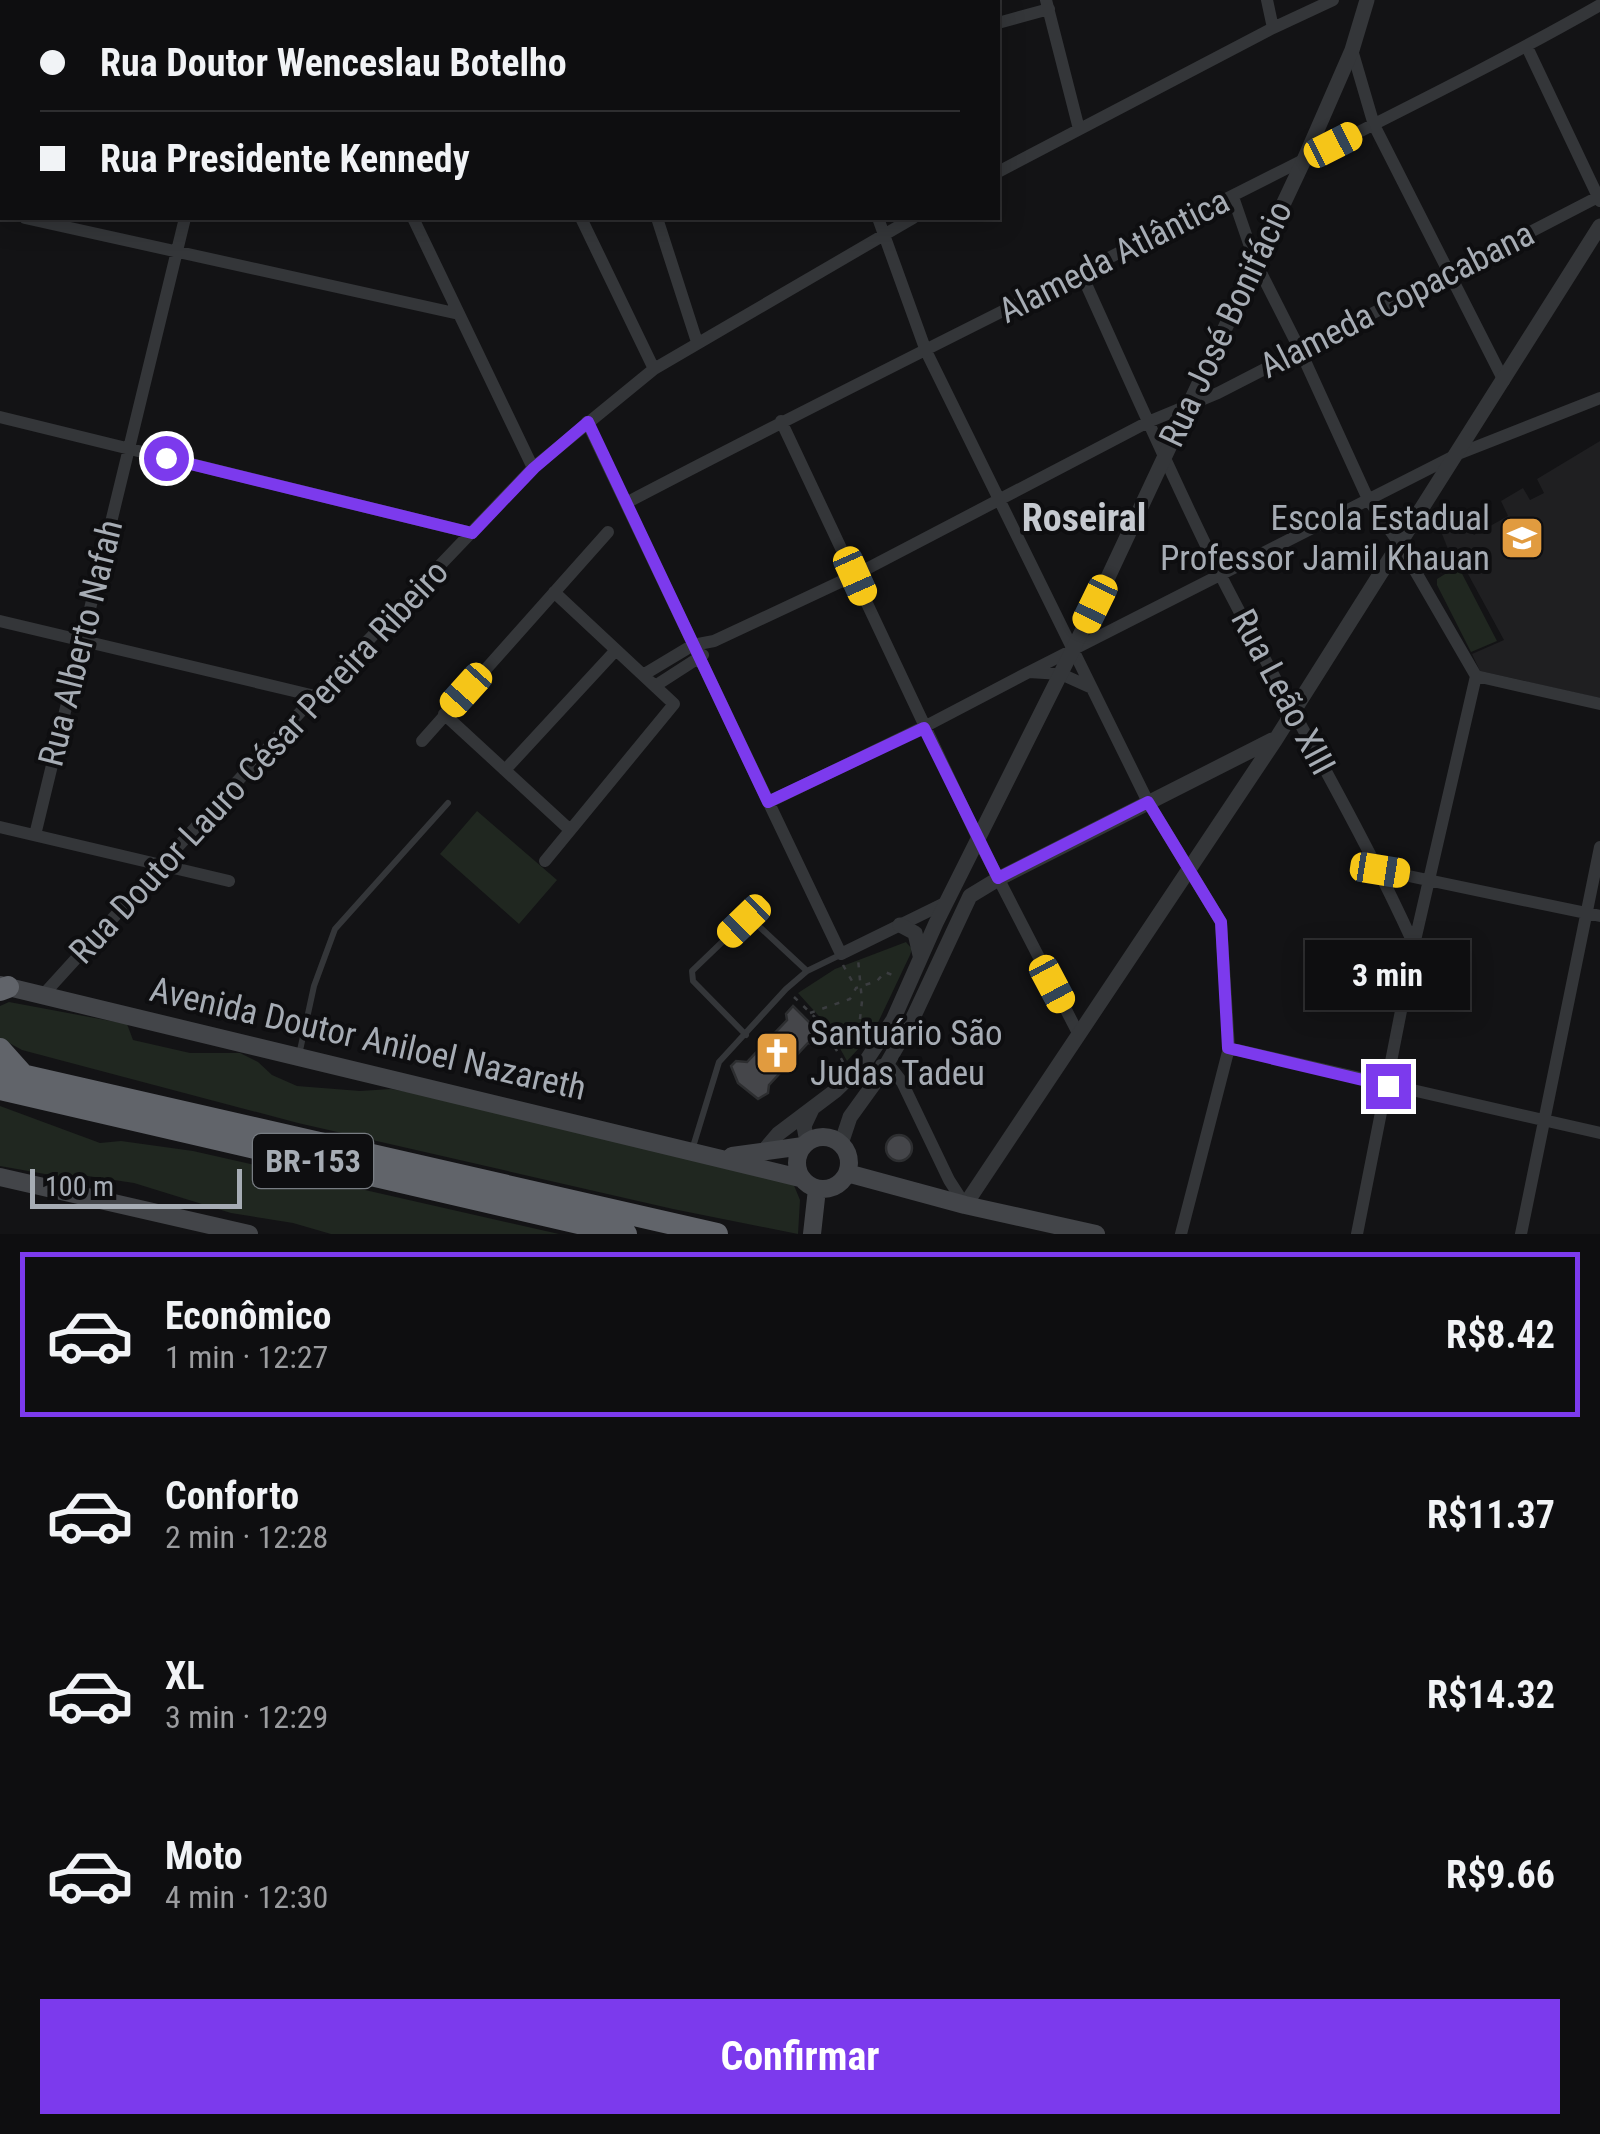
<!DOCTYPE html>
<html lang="pt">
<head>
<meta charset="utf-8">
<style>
	:root { --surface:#0e0e10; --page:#171719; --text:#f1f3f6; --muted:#9b9c9f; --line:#2e2e30; --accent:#7c3aed }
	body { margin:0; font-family:"Roboto Condensed",sans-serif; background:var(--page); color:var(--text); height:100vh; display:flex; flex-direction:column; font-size:38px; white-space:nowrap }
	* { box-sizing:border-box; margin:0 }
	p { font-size:32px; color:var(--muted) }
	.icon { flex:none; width:55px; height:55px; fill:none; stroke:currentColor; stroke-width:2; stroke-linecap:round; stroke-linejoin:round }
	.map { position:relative; height:1234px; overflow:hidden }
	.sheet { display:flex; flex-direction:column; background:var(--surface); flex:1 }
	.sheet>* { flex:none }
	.top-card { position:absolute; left:0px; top:0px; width:1000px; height:220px; box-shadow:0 5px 25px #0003,0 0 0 2px var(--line); display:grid; align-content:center; height:220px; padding:0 40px; background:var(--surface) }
	.scale { position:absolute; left:30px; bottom:25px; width:212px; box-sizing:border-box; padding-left:10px; border:5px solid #a6acb4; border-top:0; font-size:28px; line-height:35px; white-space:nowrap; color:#a6acb4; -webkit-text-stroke:8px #0e0e10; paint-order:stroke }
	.end { position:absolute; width:45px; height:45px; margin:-22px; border:12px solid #7c3aed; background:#fff; box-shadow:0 0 0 5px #fff }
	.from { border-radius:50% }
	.bubble { position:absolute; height:70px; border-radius:0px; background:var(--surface); box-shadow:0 5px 25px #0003,0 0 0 2px var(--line); font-size:32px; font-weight:700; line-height:70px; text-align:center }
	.car { position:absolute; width:30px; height:60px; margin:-30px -15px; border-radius:12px; box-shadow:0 0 8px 2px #0007; background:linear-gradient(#f5c518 24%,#345 0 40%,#f5c518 0 76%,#345 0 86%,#f5c518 0) }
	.top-card b { display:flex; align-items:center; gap:35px; height:95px; font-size:38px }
	.top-card b+b { border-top:2px solid var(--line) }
	.top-card i { width:25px; height:25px; background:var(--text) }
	ul { padding:18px 0 0; list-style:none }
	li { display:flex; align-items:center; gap:30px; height:165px; margin:0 20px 15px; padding:0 20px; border:5px solid transparent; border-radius:0px }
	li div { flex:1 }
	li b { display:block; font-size:38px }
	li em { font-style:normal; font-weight:700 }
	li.active { border-color:var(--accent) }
	li>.icon { width:90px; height:90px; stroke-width:1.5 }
	.button { display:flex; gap:20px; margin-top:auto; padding:20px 40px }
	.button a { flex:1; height:115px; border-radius:0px; background:var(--accent); color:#fff; font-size:40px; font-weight:700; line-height:115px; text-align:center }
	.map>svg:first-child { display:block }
</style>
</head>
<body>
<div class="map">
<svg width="1600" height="1234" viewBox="0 0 1600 1234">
	<rect width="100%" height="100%" fill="#131315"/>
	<path fill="#1f1f21" d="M1600,441V698L1480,671L1472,654L1504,640L1456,552L1450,554L1442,534L1445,522L1456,517L1461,519L1474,535L1508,516L1501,501L1523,488L1530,500L1544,493L1537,479Z"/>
	<path fill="#202720" d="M1458,566L1497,641L1471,652L1437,585V579Z
		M477,811L557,880L519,924L440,854Z
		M906,942L912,949L910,955L873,1033L847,1061L827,1025L798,993L835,969Z
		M9,1002L127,1024L133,1040L190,1053H240L258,1062L272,1075L297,1086L360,1091L391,1089L453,1100L793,1183L800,1200L798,1234L673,1209L298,1123L22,1050L0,1038V1006Z
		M0,1106L100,1143L121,1141L193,1151L559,1234H331L293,1223L231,1213L134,1183L81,1175L62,1177L0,1166Z"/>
	<path fill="#45464a" stroke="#2d2e30" stroke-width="2.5" d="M793,1006L824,1037L817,1045L808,1043L769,1085L768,1093L758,1099L738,1083L731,1066L736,1061L747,1062L787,1020L786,1014Z
		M886 1148a13 13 0 1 1 26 0a13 13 0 1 1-26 0Z"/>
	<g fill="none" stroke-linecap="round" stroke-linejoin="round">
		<path stroke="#3b3d40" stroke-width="2.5" stroke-dasharray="5 8" stroke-linecap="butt" d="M843,965L856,988
			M794,997L822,1024L843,1062
			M810,1013L850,999L856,988L877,981L885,972L897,977
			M857,1045L862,1001L858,959"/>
		<path stroke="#343639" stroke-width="6" d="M746,1035L693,981L692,971L744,921L751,919L807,971
			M299,1055L314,986L335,929L448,803
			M692,1150L719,1062L786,989L807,971L840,955"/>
		<path stroke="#343639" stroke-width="12" d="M310,0L311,2
			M480,0L481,2
			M593,0L594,2
			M822,0V2
			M1046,0L1079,129
			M1267,0L1273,28
			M409,2L418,0
			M0,9H2
			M998,23L1049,9
			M1527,47L1600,201
			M1352,50L1374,125L1504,381
			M998,172L1273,28L1333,0
			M1233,197L1255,261L1300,350L1368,499L1399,543L1476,676L1414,945L1357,1234
			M0,212L2,213
			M25,218L459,314
			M413,218L533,468
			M581,218L654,369
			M657,218L697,342
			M878,218L926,351L1148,802L1221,922L1229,1048L1181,1234
			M1081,273C1127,374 1171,476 1221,576C1284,700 1357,819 1414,945
			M0,417L472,533
			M781,421L979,841L1079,1035
			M587,422L841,954L947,902
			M626,503C855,383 1087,270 1317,153C1412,105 1507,58 1600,5
			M0,621L315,696
			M1029,672L1458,454L1600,398
			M643,675L693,645L714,641L855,575L1148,422L1218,393L1596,198
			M1476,676L1600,704
			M655,686L703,655
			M444,714L570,830
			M422,741L608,532
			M505,770L616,650
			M769,802L924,727L1029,672L1061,674L1092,688
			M0,827L229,881
			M35,835L185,218
			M545,861L674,704L554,592
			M1380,870L1600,916
			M43,995L315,696L533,468L654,369L913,218
			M1229,1048L1600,1133
			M881,1065L892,1069L902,1082L949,1180L965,1205
			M1521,1234L1600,847"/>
		<path stroke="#343639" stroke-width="15" d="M900,925L915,933L920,955
			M807,1142L804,1126L812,1109
			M841,1144L850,1117L881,1074L912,1020L970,896L998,879L1272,740
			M761,1154L778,1134L835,1091L866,1061L893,1020L936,923L1095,605L1304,160L1352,50L1367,0
			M965,1205L1276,739L1600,226"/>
		<path stroke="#434549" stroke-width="18" d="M0,985L800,1178
			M797 1163a26 26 0 1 1 52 0a26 26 0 1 1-52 0Z
			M732,1156L803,1146
			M847,1173L965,1205L1096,1234
			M0,1177L249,1234
			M812,1234L817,1189"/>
		<path stroke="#61646a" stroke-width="22" d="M0,990L8,987
			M0,1049L25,1077
			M0,1070L717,1234
			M0,1089L626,1234"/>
	</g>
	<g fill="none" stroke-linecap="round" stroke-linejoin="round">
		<path stroke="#7c3aed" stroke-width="12" d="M166,458L472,533L534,468L588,422L768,802L924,728L998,878L1148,802L1221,922L1228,1048L1388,1086"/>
	</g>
	<defs>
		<symbol id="school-square" viewBox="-11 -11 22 22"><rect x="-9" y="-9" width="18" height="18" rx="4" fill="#e19b3f" stroke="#0e0e10"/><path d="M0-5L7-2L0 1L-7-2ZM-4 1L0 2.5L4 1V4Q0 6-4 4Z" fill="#fff"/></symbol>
		<symbol id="church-square" viewBox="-11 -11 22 22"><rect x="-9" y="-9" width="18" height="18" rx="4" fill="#e19b3f" stroke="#0e0e10"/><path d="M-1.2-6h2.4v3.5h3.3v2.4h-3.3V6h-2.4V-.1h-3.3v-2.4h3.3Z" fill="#fff"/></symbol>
	</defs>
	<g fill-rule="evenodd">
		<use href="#school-square" x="1497" y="513" width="50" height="50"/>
		<use href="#church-square" x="752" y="1028" width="50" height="50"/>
	</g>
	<g text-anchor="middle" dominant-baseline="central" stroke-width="8" stroke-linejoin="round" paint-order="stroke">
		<rect fill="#0e0e10" stroke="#787d83" stroke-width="2.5" x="253" y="1134" width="120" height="54" rx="8"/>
		<g font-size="32" font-weight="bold" fill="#a6acb4">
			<text x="313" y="1161">BR-153</text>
		</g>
		<g font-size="35" fill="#a6acb4" stroke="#0e0e10">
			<text transform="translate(1114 256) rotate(-27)">Alameda Atlântica</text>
			<text transform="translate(1397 300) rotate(-27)">Alameda Copacabana</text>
			<text transform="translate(1226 324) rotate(-65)">Rua José Bonifácio</text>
			<text transform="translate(81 643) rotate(-76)">Rua Alberto Nafah</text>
			<text transform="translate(1283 692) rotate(62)">Rua Leão XIII</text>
			<text transform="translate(259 762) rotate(-47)">Rua Doutor Lauro César Pereira Ribeiro</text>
			<text transform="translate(368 1039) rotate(13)">Avenida Doutor Aniloel Nazareth</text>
		</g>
		<g font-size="35" fill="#a6acb4" stroke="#0e0e10" text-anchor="end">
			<text x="1490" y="518">Escola Estadual<tspan x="1490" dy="40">Professor Jamil Khauan</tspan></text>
			<text x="810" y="1033" text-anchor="start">Santuário São<tspan x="810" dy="40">Judas Tadeu</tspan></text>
		</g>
		<g font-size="38" font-weight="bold" fill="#c6cad0" stroke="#0e0e10">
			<text x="1084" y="518">Roseiral</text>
		</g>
	</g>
</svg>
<div class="scale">100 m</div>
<i class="end from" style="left:166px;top:458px"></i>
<i class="end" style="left:1388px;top:1086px"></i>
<div class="bubble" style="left:1305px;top:940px;width:165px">3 min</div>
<i class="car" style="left:1333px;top:145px;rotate:63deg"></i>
<i class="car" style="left:855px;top:576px;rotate:156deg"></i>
<i class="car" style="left:1095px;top:604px;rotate:206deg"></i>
<i class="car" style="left:466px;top:690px;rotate:222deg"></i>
<i class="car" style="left:1380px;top:870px;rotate:99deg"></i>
<i class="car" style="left:744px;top:921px;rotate:226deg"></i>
<i class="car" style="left:1052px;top:984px;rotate:152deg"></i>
<div class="top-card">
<b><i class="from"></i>Rua Doutor Wenceslau Botelho</b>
<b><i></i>Rua Presidente Kennedy</b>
</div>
</div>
<section class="sheet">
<ul>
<li class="active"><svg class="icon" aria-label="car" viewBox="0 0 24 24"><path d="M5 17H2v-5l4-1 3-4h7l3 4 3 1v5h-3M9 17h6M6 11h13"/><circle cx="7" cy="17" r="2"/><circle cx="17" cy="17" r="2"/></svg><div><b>Econômico</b><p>1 min · 12:27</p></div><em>R$8.42</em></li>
<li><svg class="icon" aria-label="car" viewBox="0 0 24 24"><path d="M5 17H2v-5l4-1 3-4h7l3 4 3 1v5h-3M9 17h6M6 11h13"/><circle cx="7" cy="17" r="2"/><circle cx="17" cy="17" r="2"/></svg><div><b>Conforto</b><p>2 min · 12:28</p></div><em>R$11.37</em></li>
<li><svg class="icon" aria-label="car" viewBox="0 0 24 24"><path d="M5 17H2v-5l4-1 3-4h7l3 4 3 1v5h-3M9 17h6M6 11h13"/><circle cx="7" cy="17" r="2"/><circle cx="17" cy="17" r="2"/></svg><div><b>XL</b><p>3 min · 12:29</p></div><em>R$14.32</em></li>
<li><svg class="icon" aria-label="car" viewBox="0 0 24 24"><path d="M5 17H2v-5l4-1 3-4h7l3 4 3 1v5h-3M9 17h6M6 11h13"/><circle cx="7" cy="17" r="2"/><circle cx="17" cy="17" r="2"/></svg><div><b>Moto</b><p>4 min · 12:30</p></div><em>R$9.66</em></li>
</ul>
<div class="button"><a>Confirmar</a></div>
</section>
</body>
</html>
